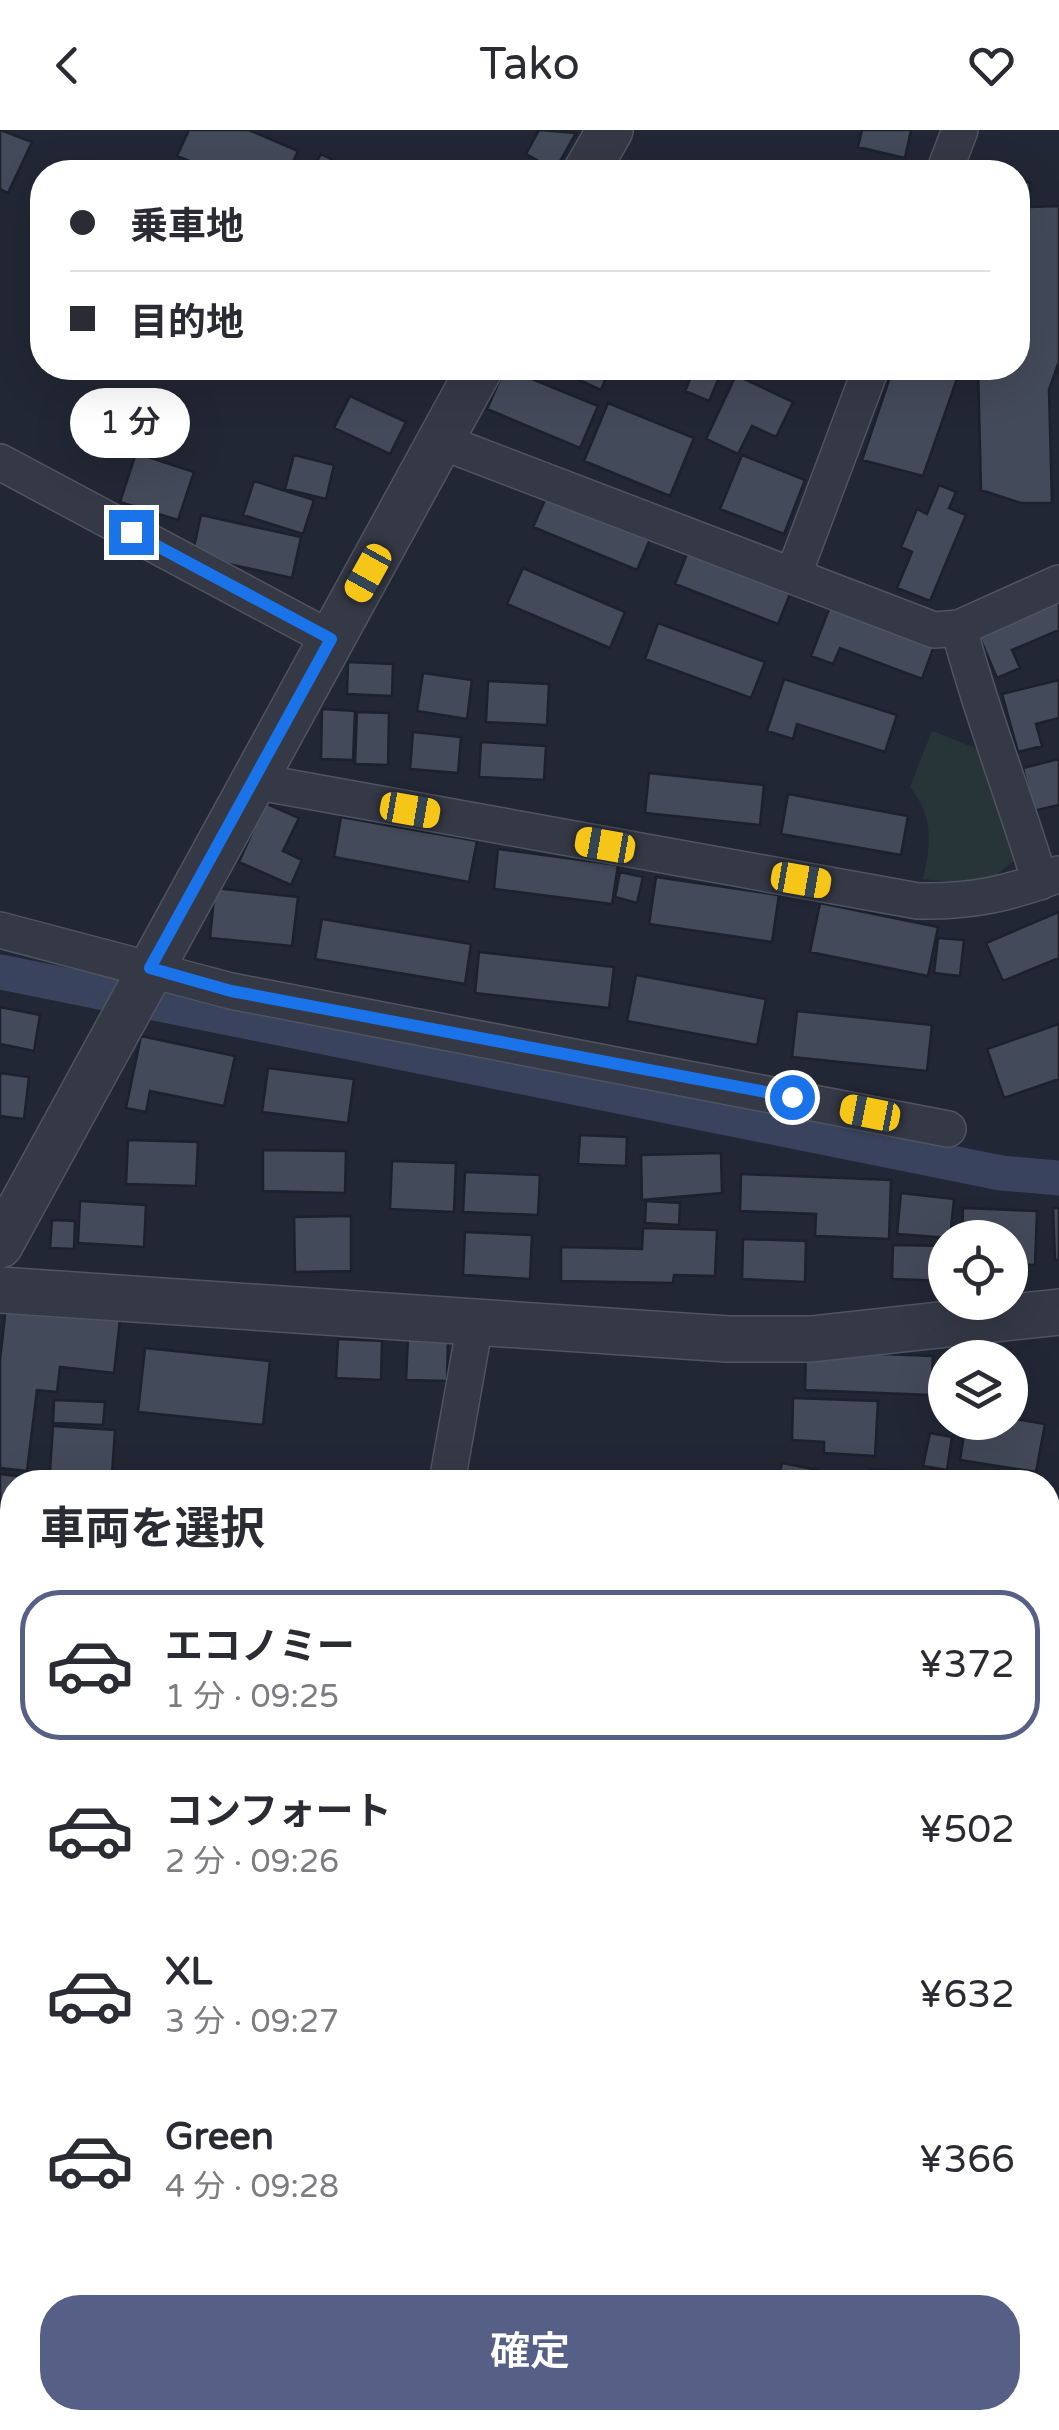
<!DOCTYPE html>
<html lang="ja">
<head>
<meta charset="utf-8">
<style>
	:root { --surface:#fff; --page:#f7f7f7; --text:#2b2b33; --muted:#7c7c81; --line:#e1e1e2; --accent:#566087 }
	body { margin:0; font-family:"Varela Round","Noto Sans JP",sans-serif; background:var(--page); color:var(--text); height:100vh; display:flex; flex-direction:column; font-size:38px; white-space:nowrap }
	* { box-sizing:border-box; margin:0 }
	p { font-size:32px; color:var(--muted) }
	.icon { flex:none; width:55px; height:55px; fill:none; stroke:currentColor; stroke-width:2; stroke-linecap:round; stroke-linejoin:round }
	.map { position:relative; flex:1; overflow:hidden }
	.details { position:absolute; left:0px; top:1340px; width:1060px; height:960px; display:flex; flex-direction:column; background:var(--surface); border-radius:40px 40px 0 0; box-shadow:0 10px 40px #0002 }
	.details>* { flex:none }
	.top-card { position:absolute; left:30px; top:30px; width:1000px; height:220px; border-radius:40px; box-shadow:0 10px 40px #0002; display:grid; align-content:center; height:220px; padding:0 40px; background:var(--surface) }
	.controls { position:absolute; left:928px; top:1090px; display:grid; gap:20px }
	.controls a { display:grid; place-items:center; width:100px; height:100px; border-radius:50%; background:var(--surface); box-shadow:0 10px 40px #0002; font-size:50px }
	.end { position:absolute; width:45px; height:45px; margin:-22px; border:12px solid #1a73e8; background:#fff; box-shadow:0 0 0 5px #fff }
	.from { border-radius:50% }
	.bubble { position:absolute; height:70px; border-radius:35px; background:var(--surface); box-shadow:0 10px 40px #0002; font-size:32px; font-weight:600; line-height:70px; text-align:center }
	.car { position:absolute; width:30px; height:60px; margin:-30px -15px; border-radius:12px; box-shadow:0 0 8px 2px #0007; background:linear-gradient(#f5c518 24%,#345 0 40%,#f5c518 0 76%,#345 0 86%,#f5c518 0) }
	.top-card b { display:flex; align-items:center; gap:35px; height:95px; font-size:38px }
	.top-card b+b { border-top:2px solid var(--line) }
	.top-card i { width:25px; height:25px; background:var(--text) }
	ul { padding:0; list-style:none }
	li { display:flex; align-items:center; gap:30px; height:150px; margin:0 20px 15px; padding:0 20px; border:5px solid transparent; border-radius:40px }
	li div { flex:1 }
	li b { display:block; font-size:38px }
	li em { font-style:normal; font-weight:600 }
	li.current { border-color:var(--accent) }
	li>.icon { width:90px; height:90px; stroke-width:1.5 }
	h2 { padding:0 40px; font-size:45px; line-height:120px }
	.primary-button { display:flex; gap:20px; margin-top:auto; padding:20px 40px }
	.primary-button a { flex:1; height:115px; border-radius:40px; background:var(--accent); color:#fff; font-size:40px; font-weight:600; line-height:115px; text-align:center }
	header { display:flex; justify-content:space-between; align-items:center; height:130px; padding:0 40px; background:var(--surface); font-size:45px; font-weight:600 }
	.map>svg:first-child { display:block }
</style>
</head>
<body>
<header><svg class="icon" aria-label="back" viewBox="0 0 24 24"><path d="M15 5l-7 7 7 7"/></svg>Tako<svg class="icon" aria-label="heart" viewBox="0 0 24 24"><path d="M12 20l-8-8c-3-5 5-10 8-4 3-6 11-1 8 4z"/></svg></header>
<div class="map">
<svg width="1059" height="2300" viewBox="0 0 1059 2300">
	<rect width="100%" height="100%" fill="#222735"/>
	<path fill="#273539" d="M932,601L988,623L1016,729L983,755L923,749C931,713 934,687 910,657Z"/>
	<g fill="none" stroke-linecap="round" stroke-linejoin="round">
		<path stroke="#39435d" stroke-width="35" d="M0,842L1001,1043L1059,1048"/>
	</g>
	<path fill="#434a59" stroke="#1c212c" stroke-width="2.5" d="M0,0L32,12L8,63L0,59Z
		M189,0H249L298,21L288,42H216L177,26Z
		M539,0L576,3L555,40L526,24Z
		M862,0H911L905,28L858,17Z
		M321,24L356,42H311Z
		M964,31L999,42H960Z
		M1018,48L1030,53V77L1059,76V244L1057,237L1049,260L1052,373H1021L981,360L978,238H1018Z
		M505,238L598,276L580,318L487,279Z
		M573,238H610L601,260L570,246Z
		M695,238L721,243L709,271L685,261Z
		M893,238H975L959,243L923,346L862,330Z
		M736,245L793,272L776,307L752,296L738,324L706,309Z
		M350,266L406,292L390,324L334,298Z
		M608,273L694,308L670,366L584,331Z
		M136,323L194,342L178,390L120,372Z
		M294,325L334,335L326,369L285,359Z
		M742,325L805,350L784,404L720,379Z
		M254,351L314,370L303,404L243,385Z
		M939,355L956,362L949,378L966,385L930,471L897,458L912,422L901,417L917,379L927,384Z
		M548,363L651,407L637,440L533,397Z
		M201,385L301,407L292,448L192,426Z
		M689,419L792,459L778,494L675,454Z
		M523,438L625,482L610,518L507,474Z
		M1059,460V500L1012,520L1020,538L997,548L974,494Z
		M831,474L935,513L922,549L840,518L833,534L811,526Z
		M658,493L765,532L751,568L645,529Z
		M348,532L393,534L392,566L347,564Z
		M423,543L472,550L467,589L417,581Z
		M784,549L897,585L885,622L797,594L793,609L767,601Z
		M1059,550V588L1036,594L1042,616L1018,622L1002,564Z
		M488,551L549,554L547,595L486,592Z
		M322,579L355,581L353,630L321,629Z
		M357,582L389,583L388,635L355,634Z
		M413,602L461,607L458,643L410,639Z
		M481,612L546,616L544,650L479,647Z
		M1059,629V675L1033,681L1023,638Z
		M649,643L764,655L760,695L645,683Z
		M788,664L908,686L901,725L781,704Z
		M265,673L299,688L283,721L302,730L291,755L239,732Z
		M341,687L477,711L469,752L334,727Z
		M498,719L618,735L612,774L494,759Z
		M620,742L643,747L637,773L615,767Z
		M656,747L779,765L772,812L649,794Z
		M215,758L298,767L292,816L210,808Z
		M820,773L938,797L928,846L810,822Z
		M1059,782V828L1003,851L986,813Z
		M322,789L471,814L465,854L315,829Z
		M938,808L964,810L960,846L934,843Z
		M479,822L614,837L609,878L475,863Z
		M636,845L766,869L757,915L627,891Z
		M0,877L40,885L34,921L0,914Z
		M797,881L932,895L927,941L792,927Z
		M1059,894V949L1004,968L987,919Z
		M141,906L235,926L224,976L150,961L146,982L126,978Z
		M268,938L354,949L348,993L262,982Z
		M0,943L29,947L24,989L0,986Z
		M580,1005L627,1007L626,1036L578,1034Z
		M128,1010L198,1012L196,1056L126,1054Z
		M263,1020L346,1021L345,1063L263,1061Z
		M721,1023L722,1063L642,1070L641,1025Z
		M392,1031L456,1033L454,1082L390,1079Z
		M465,1042L540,1045L538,1085L463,1082Z
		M741,1044L891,1050L889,1109L815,1106L816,1084L740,1081Z
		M901,1063L954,1069L950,1108L897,1104Z
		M80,1071L146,1075L144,1117L78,1113Z
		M646,1071L680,1073L679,1095L645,1093Z
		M963,1078L1037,1081L1035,1135L1010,1134V1108H962Z
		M1053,1078H1059V1130H1055Z
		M351,1086V1141L295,1142L294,1087Z
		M52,1090L75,1091L74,1119L50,1118Z
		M643,1098L717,1100L715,1146L674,1145L673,1153L561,1151V1117L642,1119Z
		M465,1102L532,1105L530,1149L463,1145Z
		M743,1109L806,1111L805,1152L742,1149Z
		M893,1115L945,1116V1151L892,1149Z
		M6,1176L120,1190L114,1243L60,1237L57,1262L37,1260L27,1341L0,1338V1230Z
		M408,1207L448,1208L447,1251L406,1250Z
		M338,1209L382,1211L381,1250L336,1248Z
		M980,1210L998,1214L996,1228H976Z
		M145,1218L270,1231L263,1295L138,1282Z
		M806,1221L933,1226L931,1265L805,1260Z
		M793,1268L878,1271L875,1326L824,1323V1312L792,1310Z
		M54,1270L105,1272L103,1295L53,1293Z
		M1010,1288L1045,1294L1036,1342L960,1330L966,1292H1010Z
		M53,1296L115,1300L112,1345L50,1341Z
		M930,1303L952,1307L947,1340L923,1336Z
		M782,1333L818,1340L815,1352H778Z
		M870,1339L943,1343V1352H869Z
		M0,1344L44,1349L12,1352V1429L0,1427Z
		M136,1346L193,1352H135Z
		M375,1348L426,1350V1352H375Z
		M0,1452L12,1454V1498L0,1497Z
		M1048,1487L1059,1488V1534L1048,1533Z
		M0,1544L12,1545V1583L0,1582Z
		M1048,1629L1059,1630V1674L1048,1673Z
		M2,1844L12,1846V1877L0,1875Z
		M177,2288H221L207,2300H161Z
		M239,2288H275L277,2290L263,2300H222Z
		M610,2288H663L662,2300H609Z"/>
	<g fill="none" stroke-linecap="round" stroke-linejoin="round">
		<defs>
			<path id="minor" d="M944,42L960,0
				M440,311L934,500L959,498L1059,453
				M0,332L331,509
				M793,446L871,238
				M959,498C981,584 1015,667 1040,752
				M253,651L918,771C970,772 1011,764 1059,744
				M0,800L231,861L948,999
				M447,1352L475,1194
				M1048,1606L1059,1608
				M381,2300L389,2288"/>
			<path id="tertiary" d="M586,42L610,0
				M0,1115L480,238
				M0,1160L728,1209H811L1059,1182"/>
		</defs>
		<use href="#minor" stroke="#4f5460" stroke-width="38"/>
		<use href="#tertiary" stroke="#4f5460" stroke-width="48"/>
		<path stroke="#435055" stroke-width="6" stroke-dasharray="8 8" stroke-linecap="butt" d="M1048,2249L1059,2246
			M852,2300L882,2288"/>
		<use href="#minor" stroke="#353946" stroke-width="35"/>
		<use href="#tertiary" stroke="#353946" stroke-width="45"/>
	</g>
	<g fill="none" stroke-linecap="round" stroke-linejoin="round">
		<path stroke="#1a73e8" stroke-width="12" d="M131,402L331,509L150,838L231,861L792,967"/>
	</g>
</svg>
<div class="controls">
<a><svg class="icon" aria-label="locate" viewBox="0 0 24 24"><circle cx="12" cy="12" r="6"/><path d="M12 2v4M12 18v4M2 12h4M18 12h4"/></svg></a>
<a><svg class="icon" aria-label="layers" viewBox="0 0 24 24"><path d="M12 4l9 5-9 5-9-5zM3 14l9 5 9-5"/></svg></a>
</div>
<i class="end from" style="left:792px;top:967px"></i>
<i class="end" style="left:131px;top:402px"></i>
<div class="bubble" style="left:70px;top:258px;width:120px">1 分</div>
<i class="car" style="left:368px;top:443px;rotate:209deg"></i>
<i class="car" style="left:410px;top:680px;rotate:100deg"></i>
<i class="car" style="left:605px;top:715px;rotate:280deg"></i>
<i class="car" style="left:801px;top:750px;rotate:100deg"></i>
<i class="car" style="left:870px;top:983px;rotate:281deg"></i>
<div class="top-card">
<b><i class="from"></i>乗車地</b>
<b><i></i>目的地</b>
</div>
<section class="details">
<h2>車両を選択</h2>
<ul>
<li class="current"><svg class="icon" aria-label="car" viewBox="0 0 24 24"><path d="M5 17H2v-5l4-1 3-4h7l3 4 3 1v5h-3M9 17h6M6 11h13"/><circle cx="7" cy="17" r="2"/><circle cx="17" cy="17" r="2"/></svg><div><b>エコノミー</b><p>1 分 · 09:25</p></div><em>¥372</em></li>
<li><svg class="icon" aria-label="car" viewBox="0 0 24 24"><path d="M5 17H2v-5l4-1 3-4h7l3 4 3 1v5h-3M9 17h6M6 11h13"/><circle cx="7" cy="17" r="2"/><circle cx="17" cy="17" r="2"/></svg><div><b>コンフォート</b><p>2 分 · 09:26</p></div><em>¥502</em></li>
<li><svg class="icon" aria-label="car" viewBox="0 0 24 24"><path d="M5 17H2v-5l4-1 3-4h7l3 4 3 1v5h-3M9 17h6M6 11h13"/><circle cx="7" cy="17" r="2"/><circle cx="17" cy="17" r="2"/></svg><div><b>XL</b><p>3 分 · 09:27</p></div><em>¥632</em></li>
<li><svg class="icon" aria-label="car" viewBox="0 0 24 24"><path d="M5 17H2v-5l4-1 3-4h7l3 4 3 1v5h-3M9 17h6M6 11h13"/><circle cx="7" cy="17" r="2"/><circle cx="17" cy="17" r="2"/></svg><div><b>Green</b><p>4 分 · 09:28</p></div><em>¥366</em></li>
</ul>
<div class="primary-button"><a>確定</a></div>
</section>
</div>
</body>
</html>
